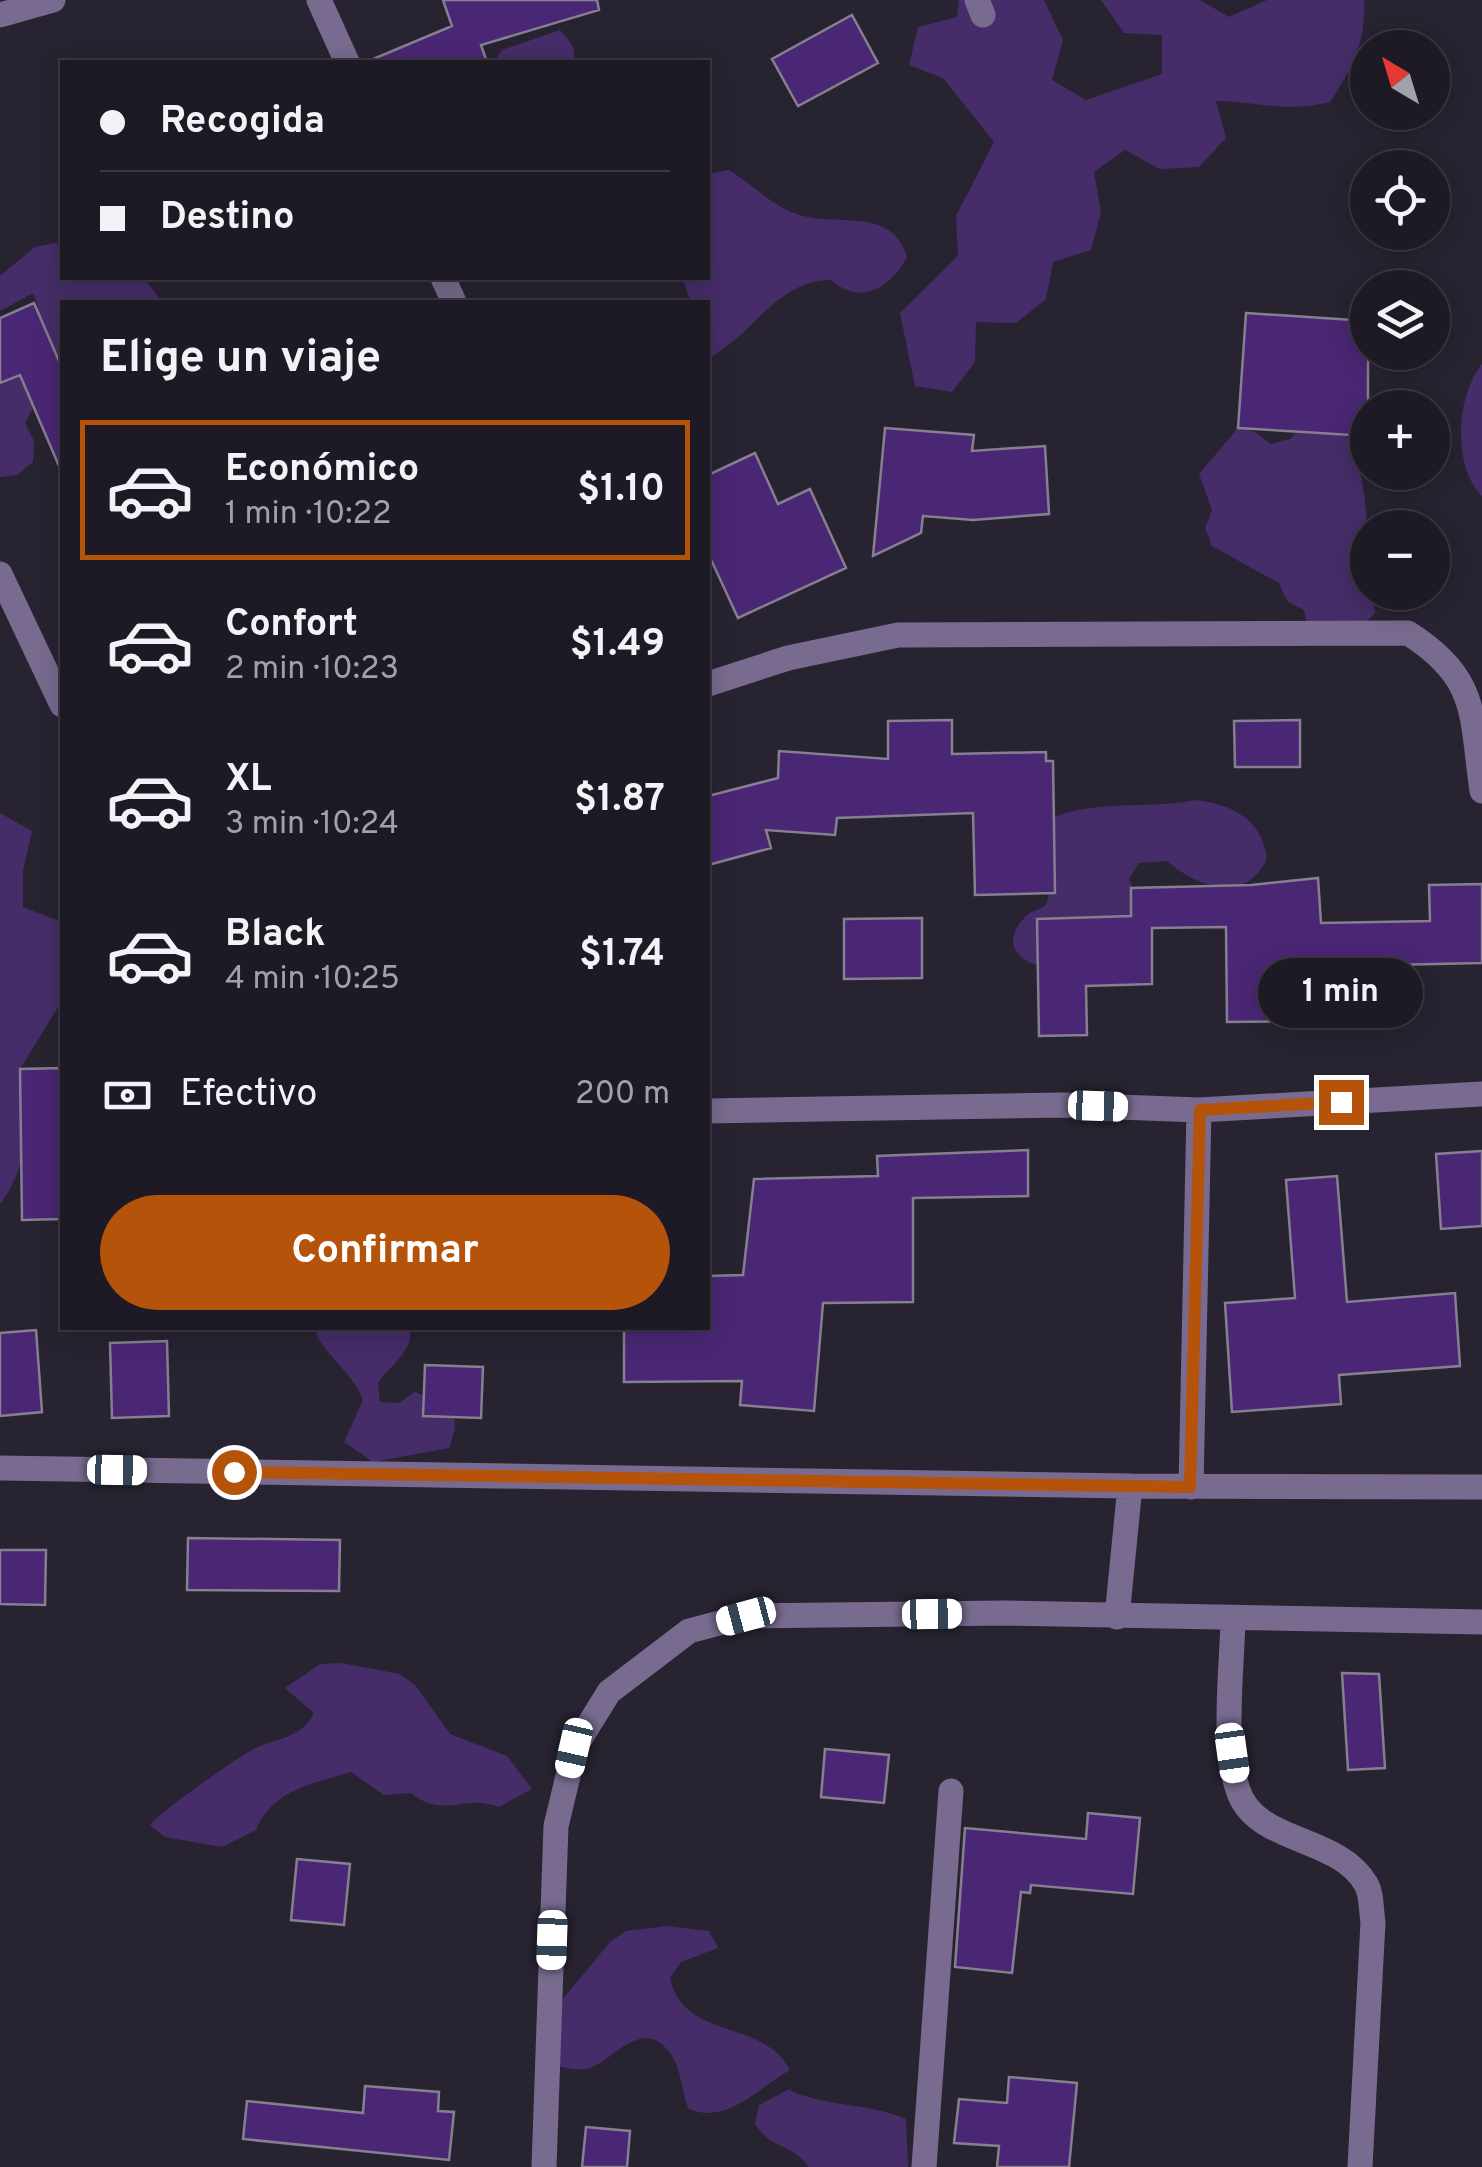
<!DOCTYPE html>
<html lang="es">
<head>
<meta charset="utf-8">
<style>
	:root { --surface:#1e1a25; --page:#26232d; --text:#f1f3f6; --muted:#a1a1a7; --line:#3c3842; --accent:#b45309 }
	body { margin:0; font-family:Overpass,sans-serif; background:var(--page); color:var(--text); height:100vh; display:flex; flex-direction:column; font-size:38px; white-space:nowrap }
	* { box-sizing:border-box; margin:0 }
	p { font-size:32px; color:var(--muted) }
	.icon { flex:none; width:55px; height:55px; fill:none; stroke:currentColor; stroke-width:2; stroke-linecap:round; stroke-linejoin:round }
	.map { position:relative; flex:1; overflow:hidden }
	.drawer { position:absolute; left:60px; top:300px; width:650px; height:1030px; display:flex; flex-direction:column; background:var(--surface); border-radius:0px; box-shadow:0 5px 25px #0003,0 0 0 2px var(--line) }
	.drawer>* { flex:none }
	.banner { position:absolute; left:60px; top:60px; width:650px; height:220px; border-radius:0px; box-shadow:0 5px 25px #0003,0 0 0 2px var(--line); display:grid; align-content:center; height:220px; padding:0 40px; background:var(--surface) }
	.needle { width:65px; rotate:322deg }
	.fabs { position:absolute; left:1350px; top:30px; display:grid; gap:20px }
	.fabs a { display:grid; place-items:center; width:100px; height:100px; border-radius:50%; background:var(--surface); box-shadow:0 5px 25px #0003,0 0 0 2px var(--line); font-size:50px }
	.end { position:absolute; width:45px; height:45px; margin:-22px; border:12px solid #b45309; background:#fff; box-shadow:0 0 0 5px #fff }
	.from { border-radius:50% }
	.bubble { position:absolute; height:70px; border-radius:35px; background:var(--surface); box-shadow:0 5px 25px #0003,0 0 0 2px var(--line); font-size:32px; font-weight:700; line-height:70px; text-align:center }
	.car { position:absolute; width:30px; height:60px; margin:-30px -15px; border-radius:12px; box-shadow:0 0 8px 2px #0007; background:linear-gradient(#fff 24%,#345 0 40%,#fff 0 76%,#345 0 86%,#fff 0) }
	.banner b { display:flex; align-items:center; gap:35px; height:95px; font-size:38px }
	.banner b+b { border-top:2px solid var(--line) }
	.banner i { width:25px; height:25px; background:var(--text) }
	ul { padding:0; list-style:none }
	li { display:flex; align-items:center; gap:30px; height:140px; margin:0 20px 15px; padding:0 20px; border:5px solid transparent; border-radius:0px }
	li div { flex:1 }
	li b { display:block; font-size:38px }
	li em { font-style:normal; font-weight:700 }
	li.on { border-color:var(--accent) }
	li>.icon { width:90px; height:90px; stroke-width:1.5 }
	h2 { padding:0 40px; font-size:45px; line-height:120px }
	.pay { display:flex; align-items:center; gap:25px; height:110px; padding:0 40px; font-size:38px }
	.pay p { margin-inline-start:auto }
	.cta { display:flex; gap:20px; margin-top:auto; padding:20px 40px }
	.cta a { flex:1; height:115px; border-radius:60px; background:var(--accent); color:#fff; font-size:40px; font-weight:700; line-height:115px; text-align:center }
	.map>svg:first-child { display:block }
</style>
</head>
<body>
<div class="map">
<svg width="1482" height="2167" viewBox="0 0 1482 2167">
	<rect width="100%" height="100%" fill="#282331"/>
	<path fill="#462d69" d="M959,0H1044L1063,40L1052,80L1086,100L1162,74V35L1124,33L1101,0H1200L1229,17L1267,0H1364C1366,42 1353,68 1330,102C1285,113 1261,102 1216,101L1226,138L1199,167L1160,169L1125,150L1094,172L1101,212L1091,250L1053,262L1046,299L1016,323L976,322L975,362L952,392L915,386L900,313L958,256L956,216L994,142L943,78L909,65L918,27L957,17Z
		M560,30L573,46L575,62H494L502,50Z
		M728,170C752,183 768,203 794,213C834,229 892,204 907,257C891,288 860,306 831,280C776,280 752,337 708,358V302H691L682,278H708V174Z
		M55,243L62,244V278H144L162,302H62V353L25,423L34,441L33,462L17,475L0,477V374C24,347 51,330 33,293L0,311V276L35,247Z
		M1482,364V496C1452,466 1456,396 1482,364Z
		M1337,420C1372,469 1367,535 1368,592L1373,593L1375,613L1361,627L1308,628L1304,610L1287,601L1279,583L1212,546L1205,528L1212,510L1199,474L1238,428L1255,432L1271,444L1290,439L1303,425Z
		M1196,800C1232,805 1261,818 1267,858C1247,905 1197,887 1167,861L1139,863L1129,879L1139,906L1112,930L1045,967C1016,962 1001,942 1025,917C1030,911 1039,910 1046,905L1049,895L1040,892L1045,821C1091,798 1146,810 1196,800Z
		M0,813L32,831L23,870V907L62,922V1001L20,1069C30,1114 30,1166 0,1204Z
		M315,1328H409C416,1349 389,1366 378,1383L380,1402L399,1403L415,1392L453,1409L455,1429L449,1448L373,1462L344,1442L363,1400C353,1371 317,1349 315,1328Z
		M341,1663L400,1674L416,1686L450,1734L507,1756L532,1789L499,1807C461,1793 445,1820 411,1793L384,1795L351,1772C313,1783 271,1791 256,1830L222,1847L165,1837L150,1825C161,1811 231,1762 250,1751C275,1737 299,1741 314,1713L285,1688L320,1664Z
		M667,1926L709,1931L718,1948L681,1962L670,1978C683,2041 763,2018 790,2070C757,2088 728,2125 689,2109C681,2093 682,2070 672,2056C644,2013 613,2061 590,2068C576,2072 563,2067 551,2064L558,2005L610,1942L626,1931Z
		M795,2086L789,2090C826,2107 869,2103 906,2119L908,2167H809C792,2143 770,2149 755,2124L759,2105Z"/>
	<path fill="#4a2774" stroke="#857f90" stroke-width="2.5" d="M443,0H597L599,10L481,45L487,62H366L452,26Z
		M852,15L878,63L798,106L772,59Z
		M34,303L62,368V473L20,375L0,383V318Z
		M1246,313L1368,321V436L1238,428Z
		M885,428L974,435L972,451L1045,446L1049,514L973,520L923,516L921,533L873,556Z
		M755,453L778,504L810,489L846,568L738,618L708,553V475Z
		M952,720V754L1046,752V761H1053L1055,893L975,895L973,813L837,818L835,835L766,830L771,848L708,865V796L778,778L779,751L888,759V721Z
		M1300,720V767H1235L1234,721Z
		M1318,878L1321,923L1430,921L1429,885L1482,884V963L1390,965L1391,1000L1300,1002L1301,1021L1227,1022L1226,927L1152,928V984L1086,986L1087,1035L1039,1036L1037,919L1131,916V888L1251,885Z
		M922,918V978L844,979V919Z
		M62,1068V1219L22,1220L20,1069Z
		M1028,1150V1196L913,1198V1302L823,1303L814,1411L740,1405L742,1381L624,1382V1328H708V1276L743,1275L754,1179L878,1176L877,1156Z
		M1482,1151V1226L1441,1229L1436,1154Z
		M1337,1176L1347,1302L1455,1293L1460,1366L1339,1375L1341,1404L1232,1412L1225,1303L1295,1298L1286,1180Z
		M36,1330L42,1412L0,1416V1333Z
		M167,1341L169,1416L112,1418L110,1343Z
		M425,1365L483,1367L481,1418L423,1416Z
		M188,1538L340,1540L339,1591L187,1590Z
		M0,1550H46L45,1605L0,1604Z
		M1342,1673L1379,1674L1385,1768L1348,1770Z
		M825,1749L889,1755L884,1803L821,1797Z
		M1088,1813L1140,1818L1133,1894L1031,1885L1030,1893L1021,1892L1012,1973L955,1967L965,1828L1086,1839Z
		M297,1859L350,1864L344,1925L291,1920Z
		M1009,2077L1077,2083L1069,2167H997L999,2146L954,2143L959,2099L1007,2103Z
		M365,2086L439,2092L438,2111L454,2112L449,2160L243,2139L247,2101L363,2113Z
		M586,2127L630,2131L627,2167H582Z"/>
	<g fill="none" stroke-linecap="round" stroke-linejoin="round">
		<path stroke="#786b8f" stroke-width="25" d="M319,0L347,62
			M977,0L983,15
			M0,15L53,0
			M443,278L454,302
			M0,574L62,705
			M708,684L788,658L898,635L1408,633C1479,678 1471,714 1482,791
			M708,1111L1064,1105L1199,1110L1482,1094
			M0,1468L1130,1486L1482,1487
			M1191,1487L1199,1110
			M1117,1617L1130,1486
			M1233,1619C1232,1669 1222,1744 1238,1790C1255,1844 1338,1835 1366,1884C1372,1894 1371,1911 1373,1922L1360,2167
			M544,2167L556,1826L575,1747L609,1692L689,1631L746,1616L1006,1613L1482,1622
			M924,2167L951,1791"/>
	</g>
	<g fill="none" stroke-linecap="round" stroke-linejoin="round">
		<path stroke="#b45309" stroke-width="12" d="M234,1472L1190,1487L1200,1110L1341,1102"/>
	</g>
</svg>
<div class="fabs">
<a><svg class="needle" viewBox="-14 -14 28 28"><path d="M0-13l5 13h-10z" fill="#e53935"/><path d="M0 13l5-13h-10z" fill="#a1a1a7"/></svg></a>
<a><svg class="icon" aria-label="locate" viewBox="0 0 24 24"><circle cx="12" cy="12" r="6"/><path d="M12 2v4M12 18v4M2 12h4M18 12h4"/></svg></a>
<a><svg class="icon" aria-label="layers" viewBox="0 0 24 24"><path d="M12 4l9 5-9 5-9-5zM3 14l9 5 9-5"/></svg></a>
<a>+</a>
<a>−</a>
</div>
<i class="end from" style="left:234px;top:1472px"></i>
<i class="end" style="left:1341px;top:1102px"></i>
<div class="bubble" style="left:1258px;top:958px;width:165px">1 min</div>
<i class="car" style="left:1098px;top:1106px;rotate:92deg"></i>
<i class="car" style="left:117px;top:1470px;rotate:91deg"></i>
<i class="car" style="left:932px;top:1614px;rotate:89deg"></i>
<i class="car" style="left:746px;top:1616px;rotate:255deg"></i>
<i class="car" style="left:574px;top:1748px;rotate:193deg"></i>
<i class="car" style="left:1232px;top:1753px;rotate:172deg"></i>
<i class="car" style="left:552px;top:1940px;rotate:182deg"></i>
<div class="banner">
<b><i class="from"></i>Recogida</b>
<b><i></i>Destino</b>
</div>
<section class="drawer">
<h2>Elige un viaje</h2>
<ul>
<li class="on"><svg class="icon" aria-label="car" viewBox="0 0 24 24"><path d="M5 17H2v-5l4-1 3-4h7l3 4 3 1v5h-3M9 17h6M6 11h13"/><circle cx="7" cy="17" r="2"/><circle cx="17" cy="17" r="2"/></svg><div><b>Económico</b><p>1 min · 10:22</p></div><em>$1.10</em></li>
<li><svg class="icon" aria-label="car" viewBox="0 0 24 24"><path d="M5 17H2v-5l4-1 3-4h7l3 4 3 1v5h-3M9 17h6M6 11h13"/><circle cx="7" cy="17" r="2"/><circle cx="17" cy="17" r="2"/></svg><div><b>Confort</b><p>2 min · 10:23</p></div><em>$1.49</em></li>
<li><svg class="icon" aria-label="car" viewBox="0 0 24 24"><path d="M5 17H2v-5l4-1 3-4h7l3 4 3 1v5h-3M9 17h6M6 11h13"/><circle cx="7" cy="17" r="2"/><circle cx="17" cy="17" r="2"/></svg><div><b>XL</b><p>3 min · 10:24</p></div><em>$1.87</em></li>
<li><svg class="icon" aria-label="car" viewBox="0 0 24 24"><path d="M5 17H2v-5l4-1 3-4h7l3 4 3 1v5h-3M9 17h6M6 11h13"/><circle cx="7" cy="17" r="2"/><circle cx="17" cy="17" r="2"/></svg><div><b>Black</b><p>4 min · 10:25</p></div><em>$1.74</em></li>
</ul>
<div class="pay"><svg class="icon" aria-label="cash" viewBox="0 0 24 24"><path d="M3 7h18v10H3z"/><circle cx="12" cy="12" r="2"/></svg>Efectivo<p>200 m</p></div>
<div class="cta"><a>Confirmar</a></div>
</section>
</div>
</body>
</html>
